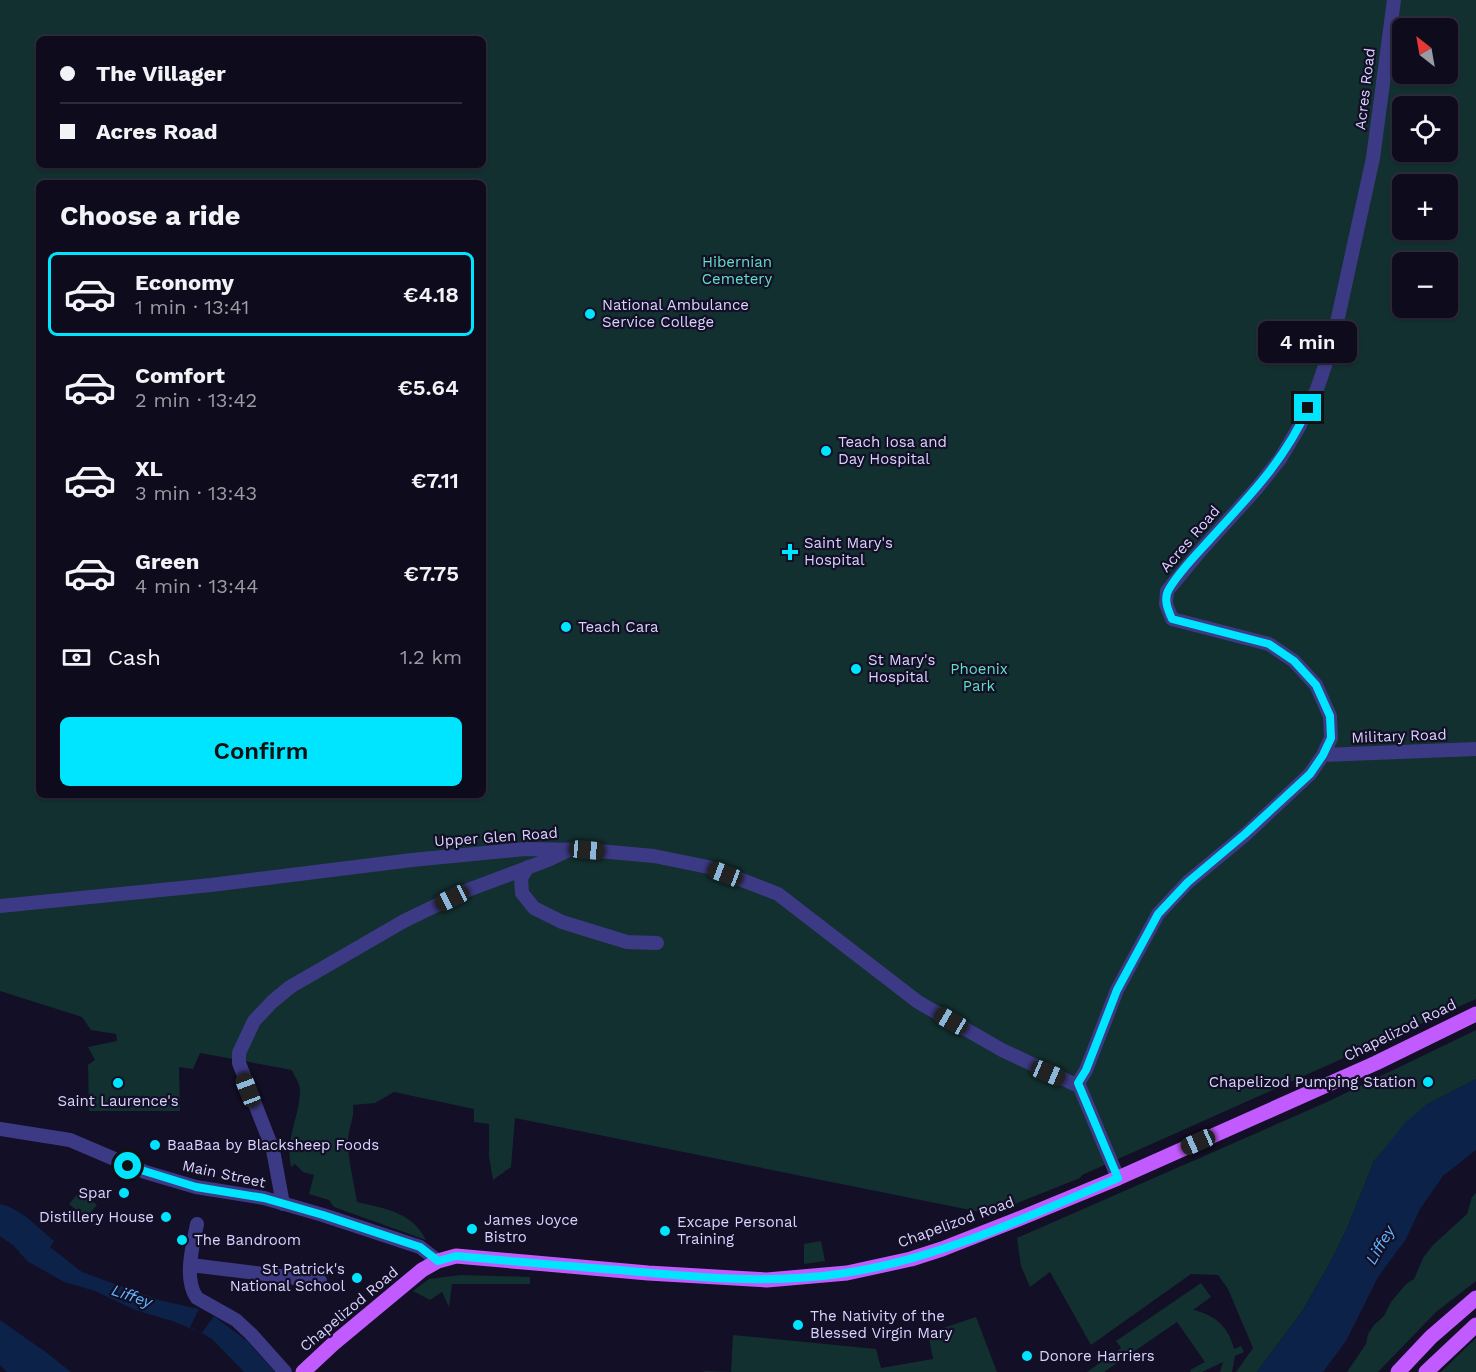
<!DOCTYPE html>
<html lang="en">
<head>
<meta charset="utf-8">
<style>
	:root { --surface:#0e0b1c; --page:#171425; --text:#f1f3f6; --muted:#9b9ba3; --line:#2e2b3b; --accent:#00e5ff }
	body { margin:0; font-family:"Work Sans",sans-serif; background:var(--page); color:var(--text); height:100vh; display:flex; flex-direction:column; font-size:22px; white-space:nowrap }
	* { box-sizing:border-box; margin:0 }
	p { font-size:20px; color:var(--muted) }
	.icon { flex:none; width:33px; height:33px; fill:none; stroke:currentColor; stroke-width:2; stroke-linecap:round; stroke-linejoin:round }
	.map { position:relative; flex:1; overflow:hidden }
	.sheet { position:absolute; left:36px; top:180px; width:450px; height:618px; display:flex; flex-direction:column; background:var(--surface); border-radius:9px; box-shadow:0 2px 4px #0004,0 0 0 2px var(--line) }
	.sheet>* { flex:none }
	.guide { position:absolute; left:36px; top:36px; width:450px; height:132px; border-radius:9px; box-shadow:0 2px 4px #0004,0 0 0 2px var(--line); display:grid; align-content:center; height:132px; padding:0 24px; background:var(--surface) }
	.needle { width:39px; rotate:329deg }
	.controls { position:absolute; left:1392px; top:18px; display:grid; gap:12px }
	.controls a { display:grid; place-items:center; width:66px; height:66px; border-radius:9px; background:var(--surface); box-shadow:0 2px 4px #0004,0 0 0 2px var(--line); font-size:30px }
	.end { position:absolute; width:27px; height:27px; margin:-14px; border:8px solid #00e5ff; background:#111; box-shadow:0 0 0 3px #111 }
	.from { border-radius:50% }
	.bubble { position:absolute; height:42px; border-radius:9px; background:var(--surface); box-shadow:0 2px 4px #0004,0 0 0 2px var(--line); font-size:20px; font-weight:600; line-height:42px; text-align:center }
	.car { position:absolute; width:18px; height:36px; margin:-18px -9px; border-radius:8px; box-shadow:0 0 4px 2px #0007; background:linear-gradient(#222 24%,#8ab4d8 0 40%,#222 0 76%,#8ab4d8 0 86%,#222 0) }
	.guide b { display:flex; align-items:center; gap:21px; height:57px; font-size:22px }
	.guide b+b { border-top:2px solid var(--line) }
	.guide i { width:15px; height:15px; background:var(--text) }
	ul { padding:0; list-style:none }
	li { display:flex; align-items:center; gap:18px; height:84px; margin:0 12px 9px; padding:0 12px; border:3px solid transparent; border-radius:9px }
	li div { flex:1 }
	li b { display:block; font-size:22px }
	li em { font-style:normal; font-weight:600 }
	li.on { border-color:var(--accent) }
	li>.icon { width:54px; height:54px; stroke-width:1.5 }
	h2 { padding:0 24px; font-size:27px; line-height:72px }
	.pay { display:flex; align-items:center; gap:15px; height:66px; padding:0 24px; font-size:22px }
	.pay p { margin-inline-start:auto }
	.button { display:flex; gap:12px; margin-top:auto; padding:12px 24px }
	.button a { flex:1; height:69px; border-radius:9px; background:var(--accent); color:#111; font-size:24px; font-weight:600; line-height:69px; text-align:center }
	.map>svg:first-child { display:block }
</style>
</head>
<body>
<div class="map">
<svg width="1476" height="1372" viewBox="0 0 1476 1372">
	<rect width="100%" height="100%" fill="#130f26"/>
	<path fill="#12302f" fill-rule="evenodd" d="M0,0H1476V999L1082,1175L1080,1178L990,1214L515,1118L511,1167L493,1180L489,1156V1124L474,1122V1109L394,1092L375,1103L353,1105C355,1118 348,1128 348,1141C348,1161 354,1182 357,1202C385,1209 411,1211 426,1240L334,1207L329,1200L309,1194L314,1175L303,1172L295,1164L291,1167C285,1138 299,1119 300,1092C301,1085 295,1077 292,1070L200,1053L193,1069L179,1067L180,1111H89L88,1065L95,1060L88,1047L117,1041L116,1034L91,1030L82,1017L0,991ZM1402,28H1448V74H1402ZM39,39H483V165H39ZM1402,106H1448V152H1402ZM39,183H483V795H39ZM1402,184H1448V230H1402ZM1402,262H1448V308H1402Z
		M1476,1030V1079L1426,1105L1374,1161L1348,1226L1331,1261L1303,1310L1257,1372H1236L1253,1348L1228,1289L1218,1275L1191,1274L1091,1345L1050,1272L1030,1287L1021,1266L1017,1238L1327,1102Z
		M80,1191L97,1205L86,1218L69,1204Z
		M1476,1193V1281L1436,1312L1378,1372H1347L1366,1344L1368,1334L1374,1325L1384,1316L1391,1302L1406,1284L1414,1279L1423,1258L1433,1245L1467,1214L1472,1197Z
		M821,1241L825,1261L804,1264V1244Z
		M461,1275L530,1277V1284H452L449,1307L442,1292L430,1300L413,1291L429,1279Z
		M1201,1283L1211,1297L1193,1310C1214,1314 1229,1327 1234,1349L1241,1346L1244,1352L1235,1356L1232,1372H1220L1223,1362L1202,1372H1191L1190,1370L1205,1362L1177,1322L1104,1372H1087L1121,1348L1116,1341Z
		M976,1317L997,1372H705L703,1371L731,1372L733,1335L876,1349L881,1368L933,1359L928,1333Z
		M1476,1338V1372H1441Z"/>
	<path fill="#0c2248" d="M1476,1079V1150L1443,1176L1420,1209L1406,1239L1378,1277L1346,1341L1323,1372H1257L1303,1310L1331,1261L1348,1226L1374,1161L1406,1122L1426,1105Z
		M0,1204C22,1209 37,1227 54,1241L50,1247L82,1272L159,1300L199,1309L214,1316L247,1341L275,1372H244L212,1339L202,1333L172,1321L135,1310L95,1291L64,1282L27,1261L14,1246L0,1236Z
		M0,1320L47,1353L71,1372H7L0,1365Z"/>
	<path fill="#130f26" d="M199,1309L214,1316L202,1333L190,1327Z"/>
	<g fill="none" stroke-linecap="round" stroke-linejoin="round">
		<path stroke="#3d3a85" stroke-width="14" d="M1323,755L1476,749
			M528,867L521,878L522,893L534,908L562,922L627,942L657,943
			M0,906L211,885L412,860L525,849L587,850L654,856L708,867L778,894L918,1002L1002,1050L1074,1084L1078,1083
			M1078,1083L1086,1070L1117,990L1158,914L1188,882L1246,834L1310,774L1323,755L1331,738L1330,716L1316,685L1294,661L1269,644L1172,619L1166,604L1167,591L1201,550L1257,488L1280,459L1299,427L1317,389L1332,345L1373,158L1394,0
			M1078,1083L1118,1178
			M0,1129L70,1140L145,1172L196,1187L264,1198L323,1215L420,1247L438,1261
			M283,1204L273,1150L239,1063V1053L254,1021L272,1002L290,987L404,921L468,890L548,860L567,851
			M197,1224C193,1245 183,1279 197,1298L236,1320L251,1334L285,1372
			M191,1265L320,1281"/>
		<path stroke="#c25bff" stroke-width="15" d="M303,1372L333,1344L422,1270L438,1261L456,1256L648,1273L767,1280L847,1273L911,1259L942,1249L1016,1220L1118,1178L1376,1063L1476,1014
			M1398,1372L1431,1337L1476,1298
			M1426,1372L1476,1325"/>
	</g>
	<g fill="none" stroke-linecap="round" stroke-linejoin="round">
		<path stroke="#00e5ff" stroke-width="8" d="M128,1166L196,1187L264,1198L323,1215L420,1247L438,1261L456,1256C510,1261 565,1266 619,1270C694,1277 770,1285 845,1273C939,1259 1031,1215 1118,1178L1078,1083L1086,1070L1117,990L1158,914L1188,882L1245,834L1310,774L1323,755L1331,738L1330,716L1316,685L1294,661L1269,644L1172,619C1168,610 1163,599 1169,589C1180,570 1198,553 1213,536C1251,494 1284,461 1308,408"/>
	</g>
	<g fill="#00e5ff" stroke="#130f26" stroke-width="2">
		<circle cx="590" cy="314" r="6"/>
		<circle cx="826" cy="451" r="6"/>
		<path d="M787 543h6v6h6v6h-6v6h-6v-6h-6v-6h6z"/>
		<circle cx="566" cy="627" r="6"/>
		<circle cx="856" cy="669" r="6"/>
		<circle cx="1428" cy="1082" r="6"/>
		<circle cx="118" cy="1083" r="6"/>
		<circle cx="155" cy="1145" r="6"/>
		<circle cx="124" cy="1193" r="6"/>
		<circle cx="166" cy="1217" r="6"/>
		<circle cx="472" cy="1229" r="6"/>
		<circle cx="665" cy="1231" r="6"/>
		<circle cx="182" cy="1240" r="6"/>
		<circle cx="357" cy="1278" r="6"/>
		<circle cx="798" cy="1325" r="6"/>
		<circle cx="1027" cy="1356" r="6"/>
	</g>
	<g text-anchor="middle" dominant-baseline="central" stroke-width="4.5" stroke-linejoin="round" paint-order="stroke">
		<g font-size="15" fill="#d9d4ff" stroke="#130f26">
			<text transform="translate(1365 89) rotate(-83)">Acres Road</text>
			<text transform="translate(1190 539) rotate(-49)">Acres Road</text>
			<text transform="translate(1399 736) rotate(-2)">Military Road</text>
			<text transform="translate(496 837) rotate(-4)">Upper Glen Road</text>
			<text transform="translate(1400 1030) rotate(-26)">Chapelizod Road</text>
			<text transform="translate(224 1174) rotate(12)">Main Street</text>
			<text transform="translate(956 1222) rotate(-20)">Chapelizod Road</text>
			<text transform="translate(349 1309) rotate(-40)">Chapelizod Road</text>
		</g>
		<g font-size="15" fill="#5fe0c0" stroke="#130f26">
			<text x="737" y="262">Hibernian<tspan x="737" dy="17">Cemetery</tspan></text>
			<text x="979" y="669">Phoenix<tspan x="979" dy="17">Park</tspan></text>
		</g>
		<g font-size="15" fill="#d9d4ff" stroke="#130f26" text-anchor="start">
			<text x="602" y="305">National Ambulance<tspan x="602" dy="17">Service College</tspan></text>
			<text x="838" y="442">Teach Iosa and<tspan x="838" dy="17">Day Hospital</tspan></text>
			<text x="804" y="543">Saint Mary's<tspan x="804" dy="17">Hospital</tspan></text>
			<text x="578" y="627">Teach Cara</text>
			<text x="868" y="660">St Mary's<tspan x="868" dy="17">Hospital</tspan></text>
			<text x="1416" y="1082" text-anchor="end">Chapelizod Pumping Station</text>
			<text x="118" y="1101" text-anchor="middle">Saint Laurence's</text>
			<text x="167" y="1145">BaaBaa by Blacksheep Foods</text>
			<text x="112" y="1193" text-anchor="end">Spar</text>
			<text x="154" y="1217" text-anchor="end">Distillery House</text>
			<text x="484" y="1220">James Joyce<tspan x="484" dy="17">Bistro</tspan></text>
			<text x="677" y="1222">Excape Personal<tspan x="677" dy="17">Training</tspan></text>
			<text x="194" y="1240">The Bandroom</text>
			<text x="345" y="1269" text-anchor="end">St Patrick's<tspan x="345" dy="17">National School</tspan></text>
			<text x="810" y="1316">The Nativity of the<tspan x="810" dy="17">Blessed Virgin Mary</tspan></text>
			<text x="1039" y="1356">Donore Harriers</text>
		</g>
		<g font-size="16" font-style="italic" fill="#62b6ff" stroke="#130f26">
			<text transform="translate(1380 1245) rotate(-60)">Liffey</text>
			<text transform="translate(132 1296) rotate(19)">Liffey</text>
		</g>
	</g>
</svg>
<div class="controls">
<a><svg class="needle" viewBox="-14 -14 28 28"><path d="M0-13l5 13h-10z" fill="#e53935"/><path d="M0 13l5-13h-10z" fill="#9b9ba3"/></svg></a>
<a><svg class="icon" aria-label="locate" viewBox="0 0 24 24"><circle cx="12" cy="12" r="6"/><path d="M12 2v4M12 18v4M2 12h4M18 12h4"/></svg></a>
<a>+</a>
<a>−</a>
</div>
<i class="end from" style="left:128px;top:1166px"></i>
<i class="end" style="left:1308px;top:408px"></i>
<div class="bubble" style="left:1258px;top:321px;width:99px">4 min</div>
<i class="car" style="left:587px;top:850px;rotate:95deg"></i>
<i class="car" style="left:725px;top:874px;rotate:291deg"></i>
<i class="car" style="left:452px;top:898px;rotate:244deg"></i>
<i class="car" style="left:951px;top:1021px;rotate:300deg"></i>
<i class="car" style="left:1048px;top:1073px;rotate:113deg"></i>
<i class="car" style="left:248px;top:1090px;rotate:339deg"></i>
<i class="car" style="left:1198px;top:1142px;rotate:246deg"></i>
<div class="guide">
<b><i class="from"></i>The Villager</b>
<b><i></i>Acres Road</b>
</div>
<section class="sheet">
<h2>Choose a ride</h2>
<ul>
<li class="on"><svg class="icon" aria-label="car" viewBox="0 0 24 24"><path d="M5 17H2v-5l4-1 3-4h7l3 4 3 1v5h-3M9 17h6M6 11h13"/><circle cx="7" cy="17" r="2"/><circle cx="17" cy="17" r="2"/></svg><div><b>Economy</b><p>1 min · 13:41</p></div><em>€4.18</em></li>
<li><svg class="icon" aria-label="car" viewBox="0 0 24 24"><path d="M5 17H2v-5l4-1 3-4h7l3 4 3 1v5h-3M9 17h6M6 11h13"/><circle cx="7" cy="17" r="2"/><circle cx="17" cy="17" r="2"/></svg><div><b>Comfort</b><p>2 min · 13:42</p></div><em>€5.64</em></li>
<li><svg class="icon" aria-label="car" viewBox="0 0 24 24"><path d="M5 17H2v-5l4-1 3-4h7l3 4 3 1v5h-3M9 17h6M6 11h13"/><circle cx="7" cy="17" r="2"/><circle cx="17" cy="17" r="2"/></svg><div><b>XL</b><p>3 min · 13:43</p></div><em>€7.11</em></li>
<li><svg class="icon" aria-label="car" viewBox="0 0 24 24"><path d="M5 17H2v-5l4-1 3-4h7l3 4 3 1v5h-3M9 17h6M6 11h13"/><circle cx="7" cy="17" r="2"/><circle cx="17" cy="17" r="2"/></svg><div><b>Green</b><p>4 min · 13:44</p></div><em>€7.75</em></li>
</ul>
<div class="pay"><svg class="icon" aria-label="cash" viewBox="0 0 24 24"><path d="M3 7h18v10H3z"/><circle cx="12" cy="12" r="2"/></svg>Cash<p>1.2 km</p></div>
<div class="button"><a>Confirm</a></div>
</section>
</div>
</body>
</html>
